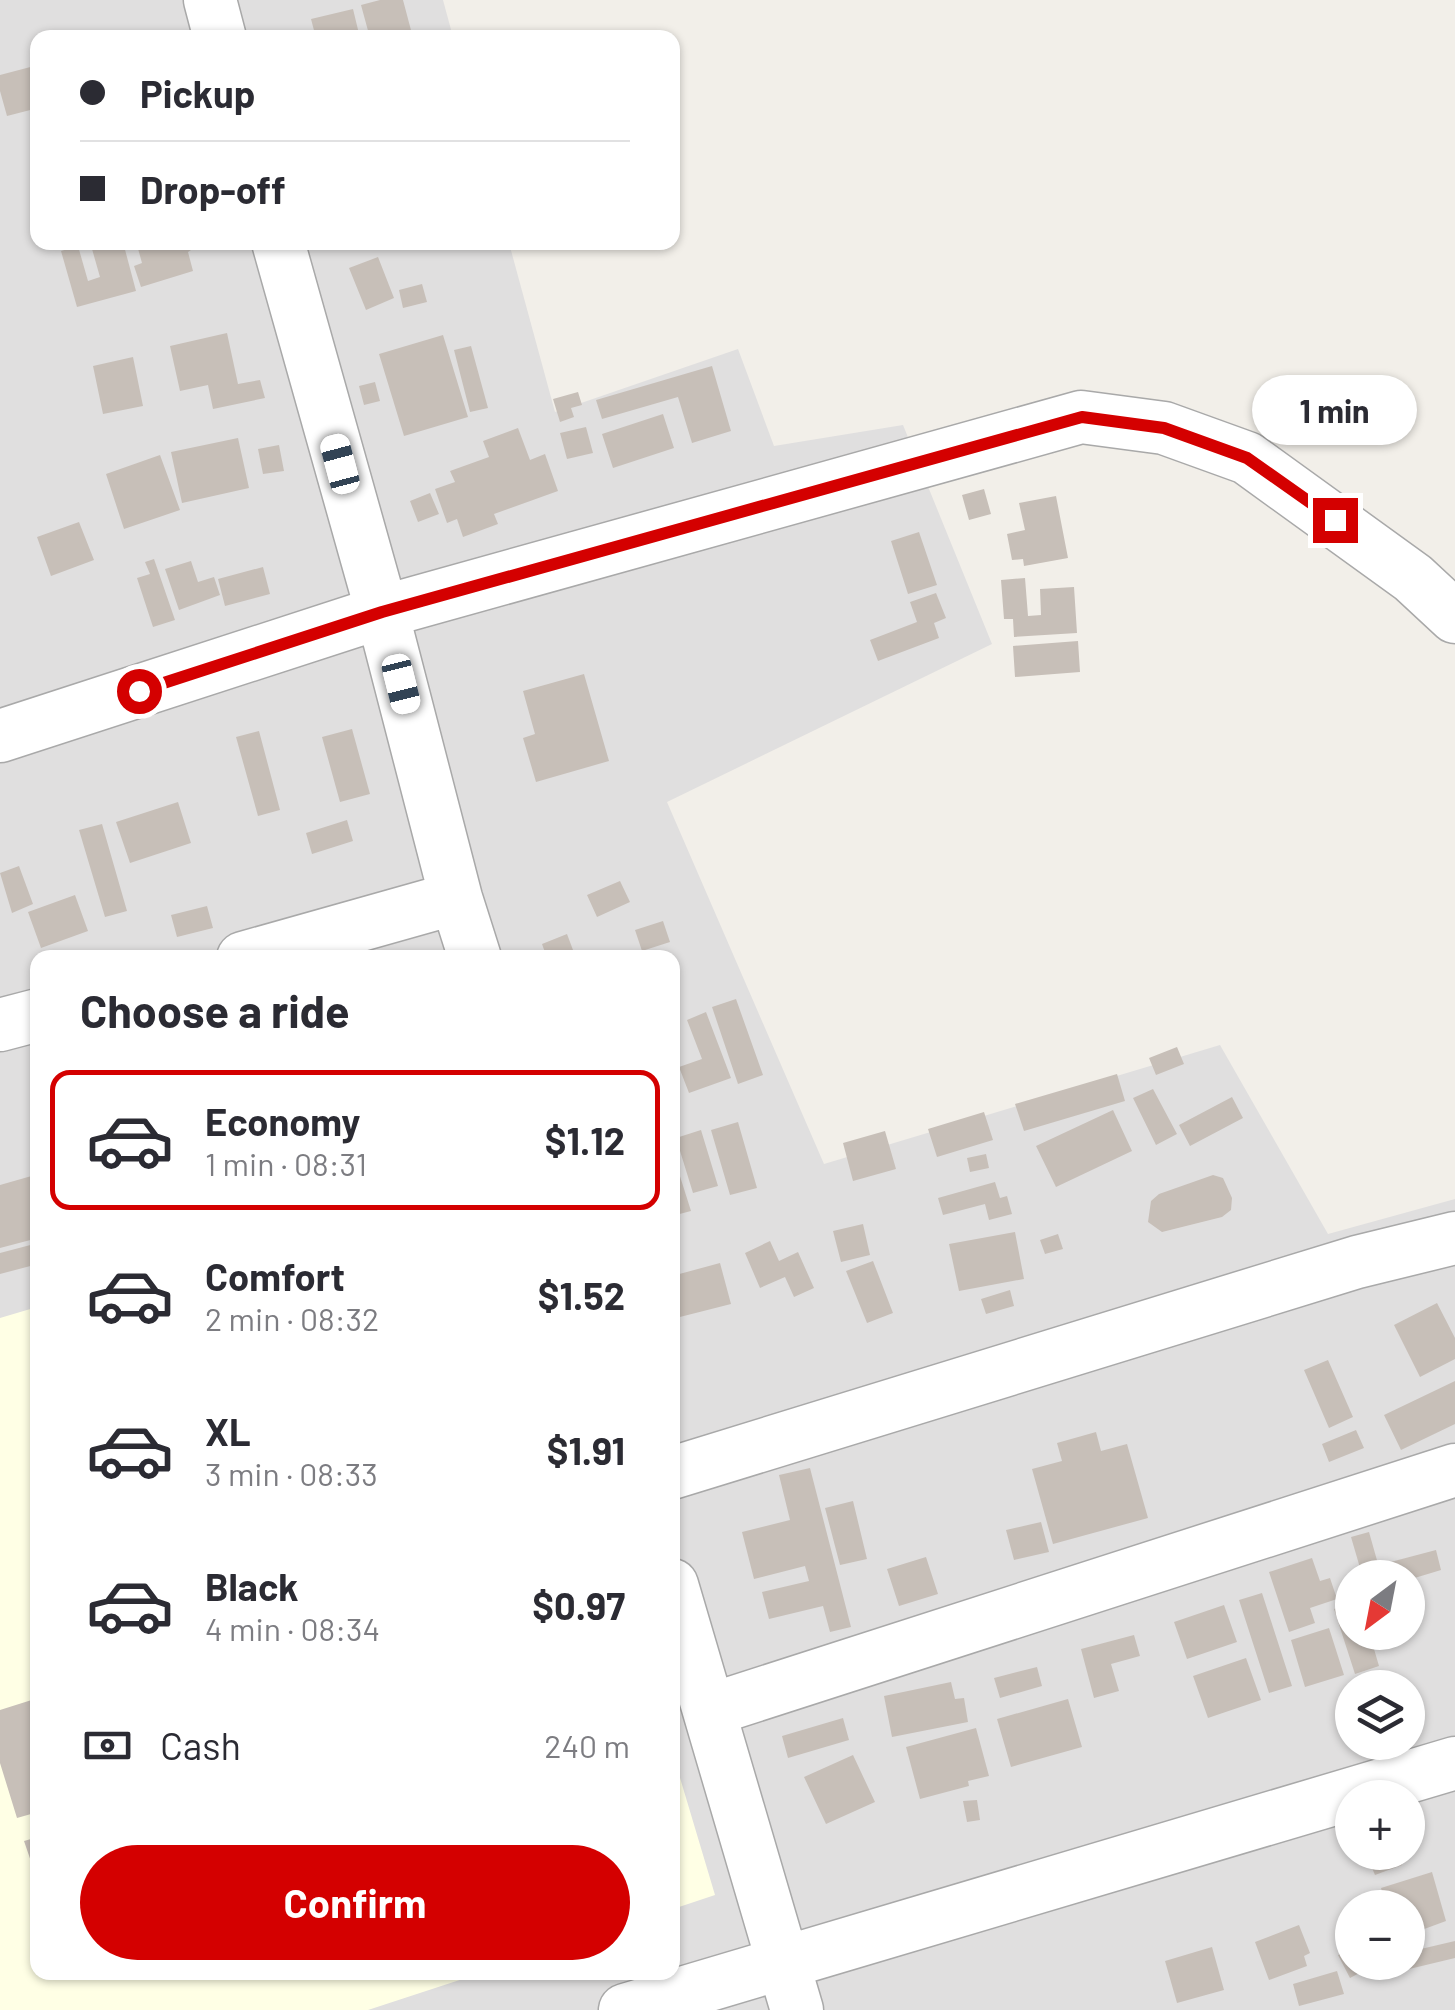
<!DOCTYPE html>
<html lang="en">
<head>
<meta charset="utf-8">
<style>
	:root { --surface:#fff; --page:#f2f2f3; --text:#2b2b33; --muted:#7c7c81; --line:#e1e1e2; --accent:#d40000 }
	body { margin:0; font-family:Barlow,sans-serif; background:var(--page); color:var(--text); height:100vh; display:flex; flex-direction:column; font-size:38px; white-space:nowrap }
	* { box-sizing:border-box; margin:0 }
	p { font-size:32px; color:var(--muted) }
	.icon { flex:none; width:55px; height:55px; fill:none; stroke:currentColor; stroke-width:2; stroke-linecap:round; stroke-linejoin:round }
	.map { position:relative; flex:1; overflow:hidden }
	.side { position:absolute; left:30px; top:950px; width:650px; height:1030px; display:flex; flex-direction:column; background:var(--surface); border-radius:20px; box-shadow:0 2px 8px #0004 }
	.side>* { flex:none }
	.top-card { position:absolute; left:30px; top:30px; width:650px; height:220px; border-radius:20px; box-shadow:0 2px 8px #0004; display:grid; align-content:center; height:220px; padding:0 50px; background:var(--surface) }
	.needle { width:65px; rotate:212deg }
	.buttons { position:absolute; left:1335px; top:1560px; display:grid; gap:20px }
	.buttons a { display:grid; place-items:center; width:90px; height:90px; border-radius:50%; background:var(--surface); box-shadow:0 2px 8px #0004; font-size:50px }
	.end { position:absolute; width:45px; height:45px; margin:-22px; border:12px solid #d40000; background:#fff; box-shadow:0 0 0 5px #fff }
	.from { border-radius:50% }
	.bubble { position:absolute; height:70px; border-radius:35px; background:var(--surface); box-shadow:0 2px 8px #0004; font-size:32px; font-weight:700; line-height:70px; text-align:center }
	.car { position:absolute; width:30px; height:60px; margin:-30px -15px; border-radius:12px; box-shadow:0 0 8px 2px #0007; background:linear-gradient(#fff 24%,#345 0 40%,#fff 0 76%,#345 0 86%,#fff 0) }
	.top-card b { display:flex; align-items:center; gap:35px; height:95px; font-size:38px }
	.top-card b+b { border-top:2px solid var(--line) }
	.top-card i { width:25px; height:25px; background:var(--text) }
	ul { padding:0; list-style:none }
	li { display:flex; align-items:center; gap:30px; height:140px; margin:0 20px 15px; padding:0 30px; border:5px solid transparent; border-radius:20px }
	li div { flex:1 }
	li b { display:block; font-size:38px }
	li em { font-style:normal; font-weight:700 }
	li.active { border-color:var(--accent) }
	li>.icon { width:90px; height:90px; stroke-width:1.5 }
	h2 { padding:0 50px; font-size:45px; line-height:120px }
	.pay { display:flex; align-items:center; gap:25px; height:110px; padding:0 50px; font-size:38px }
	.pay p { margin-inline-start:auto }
	.cta { display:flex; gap:20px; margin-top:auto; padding:20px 50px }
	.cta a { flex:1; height:115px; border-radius:60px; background:var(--accent); color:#fff; font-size:40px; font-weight:700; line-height:115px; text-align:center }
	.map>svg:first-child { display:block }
</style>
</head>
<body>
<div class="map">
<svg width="1455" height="2010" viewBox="0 0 1455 2010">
	<rect width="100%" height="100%" fill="#f2efe9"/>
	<path fill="#e0dfdf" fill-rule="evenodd" d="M0,0H443L453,37L38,38V242L509,243L555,412L738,349L774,446L903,425L992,644L667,802L824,1164L1220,1045L1328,1234L1455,1199V2010H0ZM38,958H672V1972H38ZM1352,1578H1408V1632H1352ZM1352,1688H1408V1742H1352ZM1352,1798H1408V1852H1352ZM1352,1908H1408V1962H1352Z"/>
	<path fill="#ffffe5" d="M37,1307L38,1972L481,1973L368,2010H0V1318Z
		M672,1751L715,1895L673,1909H672Z"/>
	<path fill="#c7bfb8" d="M380,0H403L412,34L370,38L361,5Z
		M353,9L360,38H316L311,19Z
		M38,65V108L7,116L0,91V75Z
		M90,242H123L136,291L77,307L61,251L78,246L88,281L100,277Z
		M146,242H196L197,246L188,252L193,271L141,287L134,266L142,263L137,245Z
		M378,257L394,298L366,310L349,268Z
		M422,284L427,302L403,308L399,290Z
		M227,333L238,384L260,380L265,398L213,409L208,385L180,391L170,346Z
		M443,335L468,417L404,436L379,354Z
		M471,346L488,408L470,412L454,350Z
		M133,357L143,406L103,414L93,366Z
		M712,366L731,431L692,443L678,397L602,419L596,400Z
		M375,382L380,401L364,405L359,386Z
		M578,392L582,405L571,408L574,417L560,422L553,399Z
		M663,414L674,448L613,468L602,434Z
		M586,427L593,453L567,459L560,433Z
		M518,428L530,460L545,454L558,491L494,514L498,524L463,537L457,519L447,523L435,489L455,482L450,471L489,457L483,441Z
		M238,438L249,488L182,503L171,452Z
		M279,445L284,471L263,474L258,449Z
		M160,455L180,510L124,529L106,474Z
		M984,489L991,514L969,520L962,495Z
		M430,493L439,514L418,522L410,501Z
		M1056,496L1068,558L1024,566L1023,559L1012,560L1007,534L1025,530L1019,503Z
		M79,522L94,560L51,576L37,537Z
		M919,532L937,585L908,594L891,541Z
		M154,559L175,620L153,627L137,578L150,574L145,562Z
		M191,561L198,582L214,577L220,595L179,610L165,569Z
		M263,567L270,594L225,606L218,579Z
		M1025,578L1028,616L1041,615L1040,589L1074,587L1077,633L1014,637L1013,619H1004L1001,580Z
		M936,593L946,618L934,623L939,638L878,661L870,640L917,622L910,602Z
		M1078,641L1080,672L1015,677L1013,646Z
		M584,674L609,761L536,782L523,738L535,734L523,691Z
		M352,729L370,794L340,802L322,737Z
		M259,731L280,810L258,816L236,737Z
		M178,802L191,843L130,863L116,822Z
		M347,820L353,841L312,854L306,833Z
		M102,824L127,911L105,917L79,830Z
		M19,866L33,904L12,913L0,873Z
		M620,881L630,902L597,917L587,895Z
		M75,895L88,931L41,948L28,912Z
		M207,906L213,928L177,937L171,915Z
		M663,921L670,942L642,951L635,930Z
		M567,934L576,958H547L542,944Z
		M736,999L763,1075L738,1084L712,1007Z
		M706,1012L731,1078L689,1093L679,1067L702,1059L687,1020Z
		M1177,1047L1184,1064L1156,1075L1149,1058Z
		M1117,1074L1125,1101L1024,1131L1015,1104Z
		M1153,1089L1177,1134L1156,1145L1133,1098Z
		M1232,1097L1243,1118L1190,1146L1179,1125Z
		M1113,1110L1132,1151L1056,1187L1036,1146Z
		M984,1112L993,1140L937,1157L928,1129Z
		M738,1122L757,1188L730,1195L711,1130Z
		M701,1130L718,1186L693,1193L676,1138Z
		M885,1131L896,1169L853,1181L843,1143Z
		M672,1151L691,1211L672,1216Z
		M986,1154L989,1168L970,1172L967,1158Z
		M35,1175L38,1238L0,1248V1185Z
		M1213,1175L1223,1178L1232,1198L1231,1210L1222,1217L1162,1232L1148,1222L1151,1201L1159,1194Z
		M995,1182L1000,1198L1007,1196L1012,1214L989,1220L985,1204L943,1215L938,1198Z
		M863,1224L870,1255L841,1262L833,1231Z
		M1015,1232L1024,1279L959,1291L949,1244Z
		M1058,1234L1063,1249L1045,1254L1040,1240Z
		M770,1241L779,1261L798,1252L814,1288L794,1297L785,1277L760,1288L745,1253Z
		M38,1243V1264L0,1274V1253Z
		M873,1261L893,1313L867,1323L846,1271Z
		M720,1263L731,1304L672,1319V1276Z
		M1010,1290L1014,1306L986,1314L981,1299Z
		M1437,1303L1455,1338V1359L1420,1377L1394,1325Z
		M1328,1360L1353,1417L1329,1428L1304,1370Z
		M1455,1381V1424L1401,1450L1384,1415Z
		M1356,1430L1364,1448L1329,1462L1322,1444Z
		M1096,1432L1101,1451L1127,1444L1148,1518L1053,1544L1032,1469L1062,1461L1057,1443Z
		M810,1468L851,1627L830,1632L823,1606L769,1619L762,1592L809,1581L805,1566L754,1579L742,1532L790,1520L779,1475Z
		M853,1501L867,1559L840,1565L825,1508Z
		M1041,1522L1049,1552L1014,1560L1006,1530Z
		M1369,1532L1382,1578H1363L1351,1537Z
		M1436,1550L1441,1570L1408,1580L1387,1578L1383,1564Z
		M926,1557L938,1594L899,1606L887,1569Z
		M1312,1558L1320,1581L1330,1578L1337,1599L1310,1608L1315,1623L1289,1632L1269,1572Z
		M1262,1593L1292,1686L1269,1693L1239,1600Z
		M1352,1602V1632H1369L1379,1666L1355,1674L1334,1609Z
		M1224,1605L1237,1642L1187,1659L1174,1622Z
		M1329,1628L1344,1675L1305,1687L1291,1640Z
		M1134,1635L1140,1656L1111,1664L1119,1691L1094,1698L1081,1649Z
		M1246,1658L1261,1700L1208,1718L1193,1676Z
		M1037,1667L1042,1686L1000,1698L994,1678Z
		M951,1682L955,1699L964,1698L968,1722L892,1737L884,1696Z
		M38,1698V1812L17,1818L0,1763V1710Z
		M1068,1699L1082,1747L1011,1767L997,1719Z
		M843,1718L849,1740L788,1758L782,1736Z
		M976,1728L989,1776L968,1781L969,1786L920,1799L906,1747Z
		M853,1755L875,1802L826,1824L804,1777Z
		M977,1800L980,1820L967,1822L963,1801Z
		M38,1837V1879H37L24,1841Z
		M1391,1852H1397L1402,1865L1375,1875L1369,1861Z
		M1432,1872L1446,1921L1408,1935V1908H1387L1381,1888Z
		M1299,1925L1310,1953L1304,1956L1307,1966L1269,1980L1255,1942Z
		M1455,1941V1958L1405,1970L1403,1962H1408V1952Z
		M1212,1947L1224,1990L1177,2003L1165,1961Z
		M1352,1948V1962H1364L1367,1969L1350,1978L1338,1955Z
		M1337,1971L1344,1994L1299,2006L1293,1984Z"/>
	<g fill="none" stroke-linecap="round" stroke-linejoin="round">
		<defs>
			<path id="minor" d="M210,0L220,38
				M278,242L382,612L456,898L475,958
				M0,736L382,612L1081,417L1164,428L1247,458L1413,578L1455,617
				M243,958L456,898
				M0,1025L38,1015
				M672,1473L1357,1262L1455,1238
				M672,1585L797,2010
				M710,1710L1455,1470
				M625,2010L1455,1763"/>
		</defs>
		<use href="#minor" stroke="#a9a9a9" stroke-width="55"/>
		<use href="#minor" stroke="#fff" stroke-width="52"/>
	</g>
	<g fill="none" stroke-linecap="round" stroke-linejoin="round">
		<path stroke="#d40000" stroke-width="12" d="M139,691L382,612L1082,417L1164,428L1247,458L1335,520"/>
	</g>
</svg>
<div class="buttons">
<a><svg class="needle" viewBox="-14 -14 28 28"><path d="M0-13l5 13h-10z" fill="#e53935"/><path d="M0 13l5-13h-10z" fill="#7c7c81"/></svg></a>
<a><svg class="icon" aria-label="layers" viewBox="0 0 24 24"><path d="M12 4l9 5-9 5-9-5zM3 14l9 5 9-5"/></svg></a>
<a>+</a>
<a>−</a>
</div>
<i class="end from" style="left:139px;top:691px"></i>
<i class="end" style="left:1335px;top:520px"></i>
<div class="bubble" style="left:1252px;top:375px;width:165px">1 min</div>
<i class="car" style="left:340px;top:464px;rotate:345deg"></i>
<i class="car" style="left:401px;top:684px;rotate:166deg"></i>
<div class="top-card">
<b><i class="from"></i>Pickup</b>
<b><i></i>Drop-off</b>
</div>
<section class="side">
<h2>Choose a ride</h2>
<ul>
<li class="active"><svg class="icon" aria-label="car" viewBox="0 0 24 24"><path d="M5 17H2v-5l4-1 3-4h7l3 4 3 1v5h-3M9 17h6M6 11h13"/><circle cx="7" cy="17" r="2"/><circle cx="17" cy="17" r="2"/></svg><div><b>Economy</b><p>1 min · 08:31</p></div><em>$1.12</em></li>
<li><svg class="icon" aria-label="car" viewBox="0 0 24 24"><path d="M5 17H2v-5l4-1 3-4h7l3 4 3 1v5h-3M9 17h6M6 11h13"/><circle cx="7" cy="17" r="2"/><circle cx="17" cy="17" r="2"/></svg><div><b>Comfort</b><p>2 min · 08:32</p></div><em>$1.52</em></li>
<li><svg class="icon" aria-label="car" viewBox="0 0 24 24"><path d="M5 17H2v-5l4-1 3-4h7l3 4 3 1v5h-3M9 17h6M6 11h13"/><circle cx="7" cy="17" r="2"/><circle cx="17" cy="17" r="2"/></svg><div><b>XL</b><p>3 min · 08:33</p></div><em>$1.91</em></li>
<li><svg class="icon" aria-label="car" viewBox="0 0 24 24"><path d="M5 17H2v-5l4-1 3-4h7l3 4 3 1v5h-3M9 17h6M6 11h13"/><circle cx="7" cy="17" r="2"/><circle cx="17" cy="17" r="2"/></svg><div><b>Black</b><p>4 min · 08:34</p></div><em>$0.97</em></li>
</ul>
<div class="pay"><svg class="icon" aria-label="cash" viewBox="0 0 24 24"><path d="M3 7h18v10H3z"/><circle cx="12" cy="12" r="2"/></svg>Cash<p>240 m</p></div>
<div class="cta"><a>Confirm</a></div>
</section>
</div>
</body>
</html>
